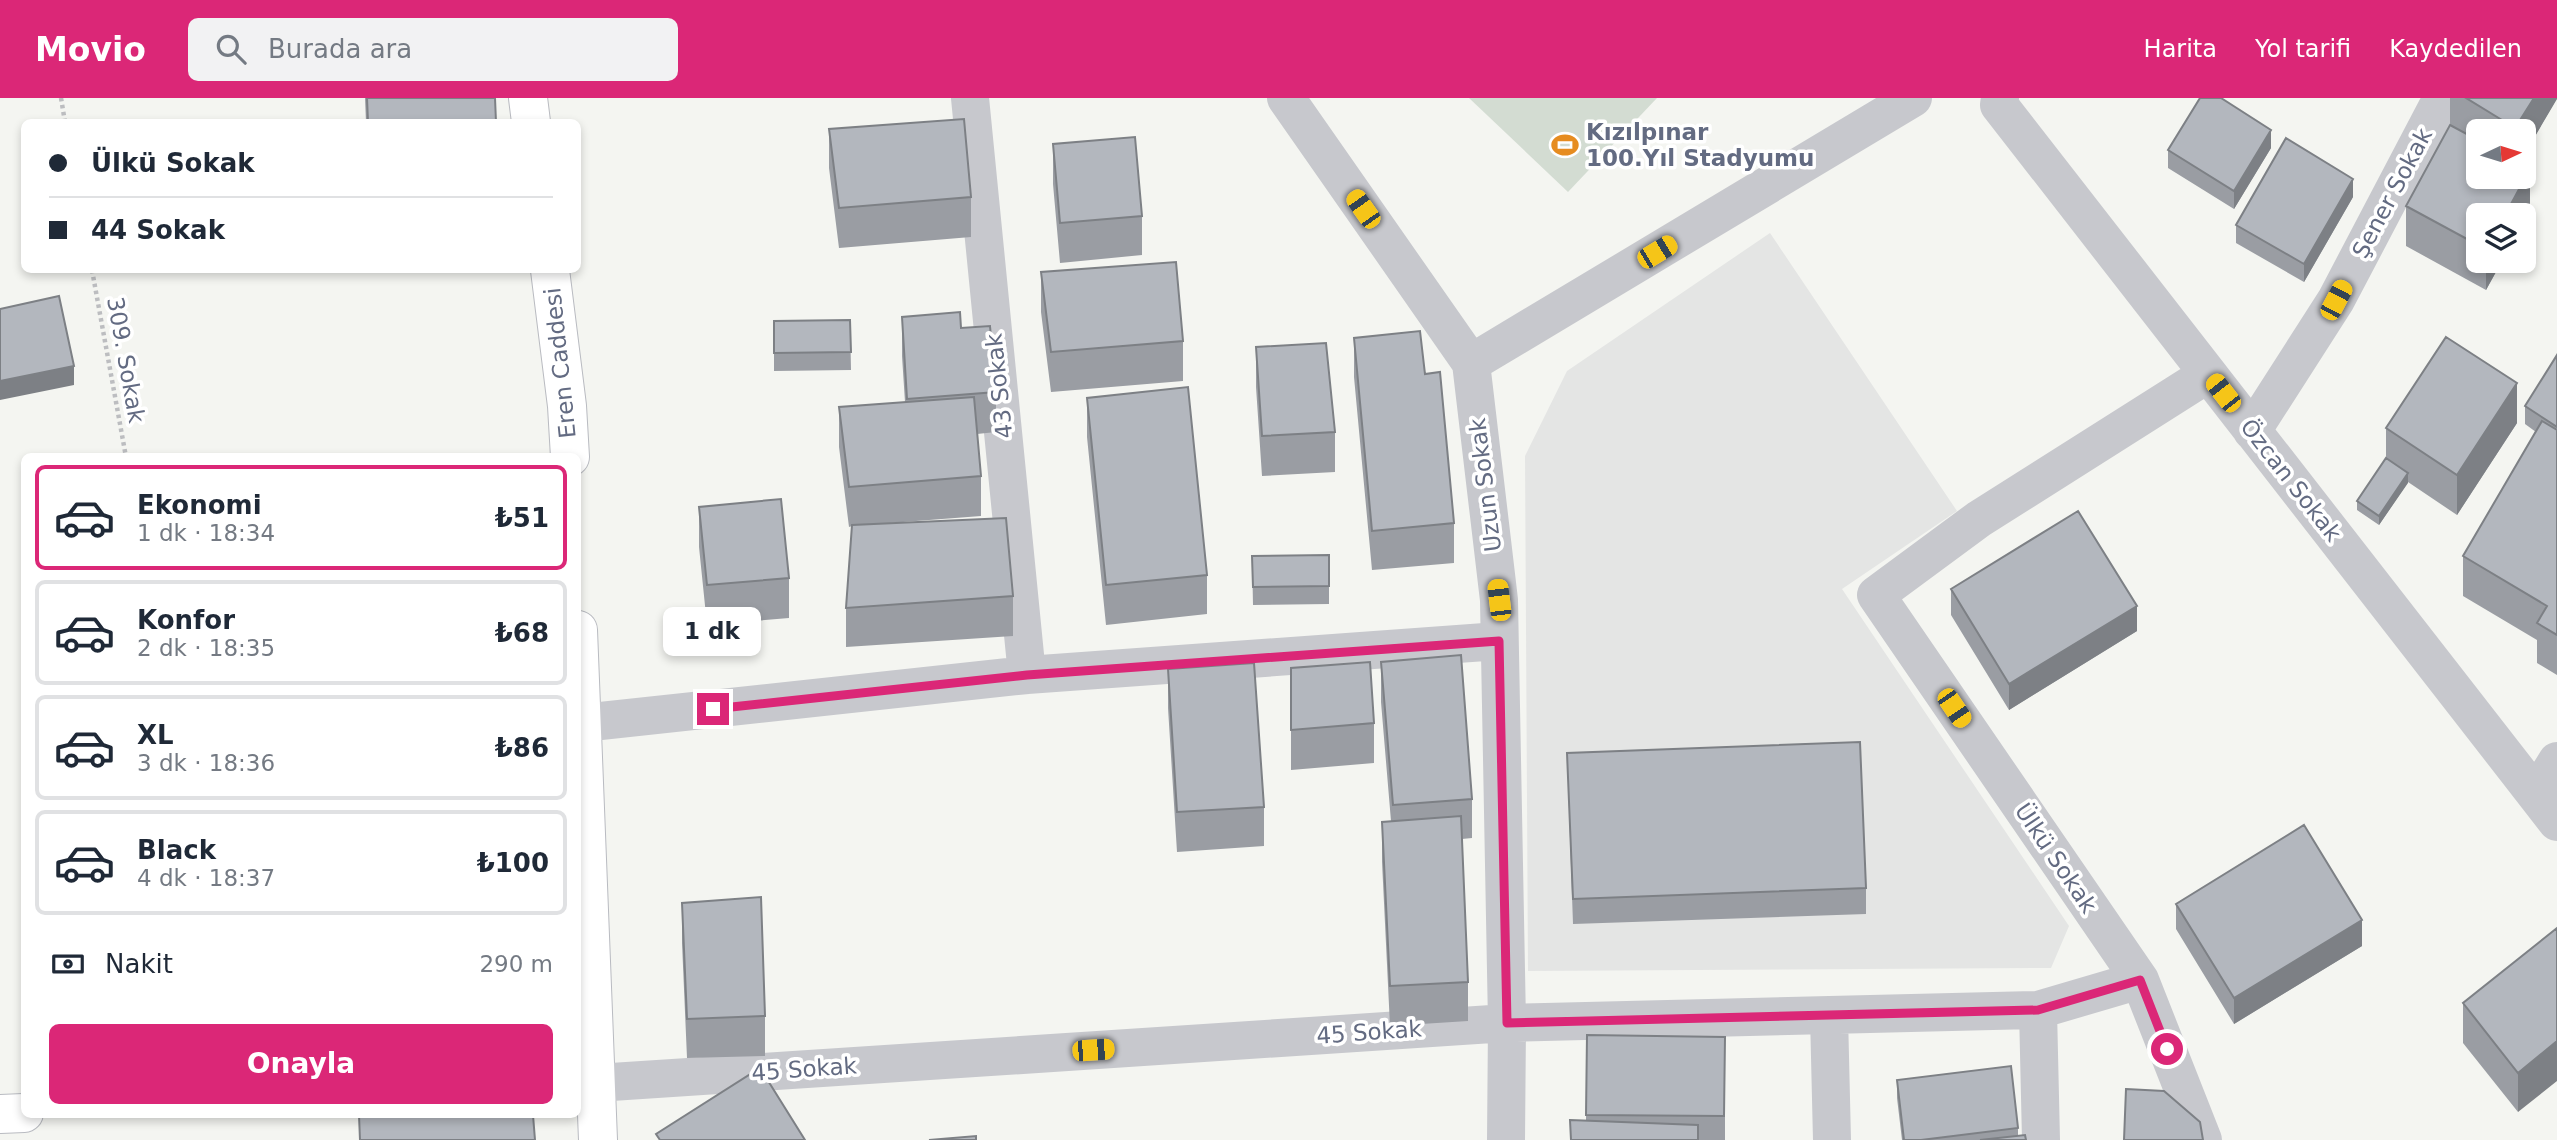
<!DOCTYPE html>
<html lang="tr">
<head>
<meta charset="utf-8">
<style>
	:root { --surface:#fff; --page:#f2f2f3; --text:#1f2937; --muted:#747a83; --line:#e0e1e3; --accent:#db2777 }
	body { margin:0; font-family:"DejaVu Sans",sans-serif; background:var(--page); color:var(--text); height:100vh; display:flex; flex-direction:column; font-size:26px; white-space:nowrap }
	* { box-sizing:border-box; margin:0 }
	p { font-size:23px; color:var(--muted) }
	.icon { flex:none; width:38px; height:38px; fill:none; stroke:currentColor; stroke-width:2; stroke-linecap:round; stroke-linejoin:round }
	.map { position:relative; flex:1; overflow:hidden }
	.drawer { position:absolute; left:21px; top:355px; width:560px; height:665px; display:flex; flex-direction:column; background:var(--surface); border-radius:10px; box-shadow:0 4px 10px #0003 }
	.drawer>* { flex:none }
	.banner { position:absolute; left:21px; top:21px; width:560px; height:154px; border-radius:10px; box-shadow:0 4px 10px #0003; display:grid; align-content:center; height:154px; padding:0 28px; background:var(--surface) }
	.needle { width:46px; rotate:86deg }
	.fabs { position:absolute; left:2466px; top:21px; display:grid; gap:14px }
	.fabs a { display:grid; place-items:center; width:70px; height:70px; border-radius:10px; background:var(--surface); box-shadow:0 4px 10px #0003; font-size:35px }
	.end { position:absolute; width:32px; height:32px; margin:-16px; border:9px solid #db2777; background:#fff; box-shadow:0 0 0 4px #fff }
	.from { border-radius:50% }
	.bubble { position:absolute; height:49px; border-radius:10px; background:var(--surface); box-shadow:0 4px 10px #0003; font-size:23px; font-weight:800; line-height:49px; text-align:center }
	.car { position:absolute; width:21px; height:42px; margin:-21px -10px; border-radius:9px; box-shadow:0 0 5px 2px #0007; background:linear-gradient(#f5c518 24%,#345 0 40%,#f5c518 0 76%,#345 0 86%,#f5c518 0) }
	.banner b { display:flex; align-items:center; gap:24px; height:66px; font-size:26px }
	.banner b+b { border-top:2px solid var(--line) }
	.banner i { width:18px; height:18px; background:var(--text) }
	ul { padding:12px 0 0; list-style:none }
	li { display:flex; align-items:center; gap:21px; height:105px; margin:0 14px 10px; padding:0 14px; border:4px solid var(--line); border-radius:10px }
	li div { flex:1 }
	li b { display:block; font-size:26px }
	li em { font-style:normal; font-weight:800 }
	li.current { border-color:var(--accent) }
	li>.icon { width:63px; height:63px; stroke-width:1.5 }
	.pay { display:flex; align-items:center; gap:18px; height:77px; padding:0 28px; font-size:26px }
	.pay p { margin-inline-start:auto }
	.primary-button { display:flex; gap:14px; margin-top:auto; padding:14px 28px }
	.primary-button a { flex:1; height:80px; border-radius:10px; background:var(--accent); color:#fff; font-size:28px; font-weight:800; line-height:80px; text-align:center }
	header { display:flex; align-items:center; gap:42px; box-sizing:border-box; height:98px; padding:0 35px; background:var(--accent); color:#fff }
	header strong { font-size:33px }
	nav { display:flex; gap:38px; margin-inline-start:auto; font-size:24px }
	.search { width:490px; height:63px; background:var(--page); display:flex; align-items:center; gap:18px; box-sizing:border-box; padding:0 24px; border-radius:10px; color:var(--muted); font-size:26px }
	.map>svg:first-child { display:block }
</style>
</head>
<body>
<header>
<strong>Movio</strong>
<div class="search"><svg class="icon" aria-label="search" viewBox="0 0 24 24"><circle cx="10" cy="10" r="6"/><path d="M15 15l6 6"/></svg>Burada ara</div>
<nav><a>Harita</a><a>Yol tarifi</a><a>Kaydedilen</a></nav>
</header>
<div class="map">
<svg width="2557" height="1042" viewBox="0 0 2557 1042">
	<rect width="100%" height="100%" fill="#f4f5f1"/>
	<path fill="#e4e5e4" d="M1770,135L1957,413L1842,491L2069,828L2051,870L1528,873L1525,358L1567,273Z"/>
	<path fill="#d3dcd2" d="M1469,0H1657L1568,94Z"/>
	<g fill="none" stroke-linecap="round" stroke-linejoin="round">
		<defs>
			<path id="secondary" d="M528,0L531,24
				M550,172L567,308L570,359
				M578,532L598,1042
				M0,1016L24,1015"/>
		</defs>
		<use href="#secondary" stroke="#b9bbc1" stroke-width="40"/>
		<path stroke="#bcbdc0" stroke-width="4.5" stroke-dasharray="3.5 3.5" stroke-linecap="butt" d="M61,0L65,24
			M92,172L126,359"/>
		<path stroke="#c7c8cd" stroke-width="38" d="M970,0L1027,577
			M1286,0L1471,265L1499,502L1507,925L1506,1042
			M2000,0L1999,7L2557,724
			M1471,265L1913,0
			M2252,333L2336,202L2442,0
			M582,625L1027,577L1499,543
			M2536,697L2557,663
			M2038,912L2041,1042
			M1829,917L1832,1042
			M596,985L1507,925L2038,912L2140,882
			M2203,1042L2140,882L1876,497L1979,421L2208,276"/>
		<use href="#secondary" stroke="#fff" stroke-width="38"/>
	</g>
	<path fill="#9a9da3" d="M365,0H495L496,24H366Z
		M2450,0H2557L2524,57V33H2478V79L2530,110L2478,117V163H2502L2486,192L2406,148V108L2450,28Z
		M829,31L971,99V139L839,150L829,70Z
		M1053,46L1142,118V157L1060,165L1053,86Z
		M2271,50L2234,111L2168,70V52Z
		M2353,99L2304,184L2236,145V127Z
		M1041,174L1183,243V283L1051,294L1041,214Z
		M902,219L961,230L996,294V334L977,336L981,378V418L890,425L1013,498V538L846,549V510L852,428L849,429L839,349V309L905,304L902,258Z
		M850,222L851,272L774,273V223Z
		M1354,240L1425,276L1454,425V465L1372,472L1354,279Z
		M1256,249L1335,334V374L1262,378L1256,289Z
		M2557,257V577L2537,565V542L2463,498V458L2536,334L2525,326V308Z
		M1087,300L1207,477V516L1106,527L1087,339Z
		M2517,325L2457,417L2408,384L2379,427L2357,412V403L2386,360V330Z
		M699,409L789,480V520L707,527L699,449Z
		M1329,457V506L1253,507L1252,458Z
		M1951,491L2137,533L2009,612L1951,517Z
		M1381,564L1472,701V740L1462,741L1468,884V923L1390,928L1382,764V724L1391,723L1381,604Z
		M1291,570L1374,625V665L1291,672Z
		M1168,571L1264,709V748L1177,754L1168,610Z
		M1567,655L1866,790V816L1573,826Z
		M682,805L765,918V958L687,960L682,845Z
		M2176,806L2362,848L2234,926L2176,831Z
		M2557,830L2518,1014L2463,945V905Z
		M1587,937L1725,939V1042H1570V1022H1586Z
		M1897,982L2018,1030V1038L2026,1042H1902L1897,1000Z"/>
	<path fill="#7d8085" d="M2534,0H2557V1L2524,57V33H2515V30Z
		M2271,32V50L2234,111V93Z
		M2530,71V110L2524,122V117H2505Z
		M2353,81V99L2304,184V166Z
		M2486,163H2502L2486,192Z
		M74,268V287L0,302V283Z
		M2517,285V325L2457,417V377Z
		M2408,375V385L2379,427V418Z
		M2137,508V533L2009,612V586Z
		M2362,822V848L2234,926V900Z
		M2557,943V983L2518,1014V975Z"/>
	<path fill="#b3b7be" stroke="#7d8085" stroke-width="2" d="M367,0H495L496,24H368Z
		M2200,0H2221L2271,32L2234,93L2168,52Z
		M2466,0H2534L2515,30Z
		M964,21L971,99L839,110L829,31Z
		M2450,27L2478,42V79H2524V67L2530,71L2505,117H2478V147L2406,108Z
		M1135,39L1142,118L1060,125L1053,46Z
		M2286,40L2353,81L2304,166L2236,127Z
		M1176,164L1183,243L1051,254L1041,174Z
		M59,198L74,268L0,283V211Z
		M960,214L961,230L990,228L996,294L907,301L902,219Z
		M850,222L851,254L774,255V223Z
		M1420,233L1425,276L1440,274L1454,425L1372,433L1354,240Z
		M2446,239L2517,285L2457,377L2386,330Z
		M1326,245L1335,334L1262,338L1256,249Z
		M2557,257V329L2525,308Z
		M1188,289L1207,477L1106,487L1087,300Z
		M974,299L981,378L849,389L839,309Z
		M2542,323L2557,332V537L2537,525L2547,508L2463,458Z
		M2386,360L2408,375L2379,418L2357,403Z
		M781,401L789,480L707,487L699,409Z
		M2078,413L2137,508L2009,586L1951,491Z
		M1006,420L1013,498L846,510L852,427Z
		M1329,457V488L1253,489L1252,458Z
		M1461,557L1472,701L1393,707L1381,564Z
		M1370,564L1374,625L1291,632V570Z
		M1254,565L1264,709L1177,714L1168,571Z
		M1860,644L1866,790L1573,801L1567,655Z
		M1461,718L1468,884L1390,888L1382,724Z
		M2304,727L2362,822L2234,900L2176,806Z
		M761,799L765,918L687,921L682,805Z
		M2557,830V943L2518,975L2463,905Z
		M1587,937L1725,939L1724,1018L1586,1017Z
		M2011,968L2018,1030L1921,1042H1904L1897,982Z
		M760,970L805,1042H660L656,1036Z
		M2126,991L2164,993L2200,1024L2203,1042H2124Z
		M359,1017H533L535,1042H360Z
		M1570,1022L1698,1027V1042H1571Z
		M2025,1037L2026,1042H1980Z
		M976,1038V1042H929Z"/>
	<g fill="none" stroke-linecap="round" stroke-linejoin="round">
		<path stroke="#db2777" stroke-width="9" d="M713,611L1027,577L1499,543L1507,925L2038,912L2140,882L2167,951"/>
	</g>
	<defs>
		<symbol id="stadium-bare" viewBox="-9 -9 18 18"><path d="M0-5a6.5 5 0 1 0 0 10a6.5 5 0 1 0 0-10ZM-3.5-1.8h7v3.6h-7Z" fill="#e68c20" stroke="#fff" stroke-width="2.5" paint-order="stroke"/></symbol>
	</defs>
	<g fill-rule="evenodd">
		<use href="#stadium-bare" x="1546" y="28" width="38" height="38"/>
	</g>
	<g text-anchor="middle" dominant-baseline="central" stroke-width="7" stroke-linejoin="round" paint-order="stroke">
		<g font-size="23" font-weight="bold" fill="#636b82" stroke="#fff" text-anchor="start">
			<text x="1586" y="34">Kızılpınar<tspan x="1586" dy="26">100.Yıl Stadyumu</tspan></text>
		</g>
		<g font-size="23" fill="#636b82" stroke="#fff">
			<text transform="translate(2392 95) rotate(-62)">Şener Sokak</text>
			<text transform="translate(126 262) rotate(80)">309. Sokak</text>
			<text transform="translate(560 265) rotate(-96)">Eren Caddesi</text>
			<text transform="translate(999 288) rotate(-96)">43 Sokak</text>
			<text transform="translate(2291 382) rotate(52)">Özcan Sokak</text>
			<text transform="translate(1485 387) rotate(-97)">Uzun Sokak</text>
			<text transform="translate(2056 760) rotate(56)">Ülkü Sokak</text>
			<text transform="translate(1369 934) rotate(-4)">45 Sokak</text>
			<text transform="translate(804 971) rotate(-4)">45 Sokak</text>
		</g>
	</g>
</svg>
<div class="fabs">
<a><svg class="needle" viewBox="-14 -14 28 28"><path d="M0-13l5 13h-10z" fill="#e53935"/><path d="M0 13l5-13h-10z" fill="#747a83"/></svg></a>
<a><svg class="icon" aria-label="layers" viewBox="0 0 24 24"><path d="M12 4l9 5-9 5-9-5zM3 14l9 5 9-5"/></svg></a>
</div>
<i class="end from" style="left:2167px;top:951px"></i>
<i class="end" style="left:713px;top:611px"></i>
<div class="bubble" style="left:663px;top:509px;width:98px">1 dk</div>
<i class="car" style="left:1363px;top:111px;rotate:325deg"></i>
<i class="car" style="left:1657px;top:154px;rotate:59deg"></i>
<i class="car" style="left:2336px;top:202px;rotate:28deg"></i>
<i class="car" style="left:2223px;top:295px;rotate:322deg"></i>
<i class="car" style="left:1499px;top:502px;rotate:353deg"></i>
<i class="car" style="left:1954px;top:610px;rotate:146deg"></i>
<i class="car" style="left:1093px;top:952px;rotate:86deg"></i>
<div class="banner">
<b><i class="from"></i>Ülkü Sokak</b>
<b><i></i>44 Sokak</b>
</div>
<section class="drawer">
<ul>
<li class="current"><svg class="icon" aria-label="car" viewBox="0 0 24 24"><path d="M5 17H2v-5l4-1 3-4h7l3 4 3 1v5h-3M9 17h6M6 11h13"/><circle cx="7" cy="17" r="2"/><circle cx="17" cy="17" r="2"/></svg><div><b>Ekonomi</b><p>1 dk · 18:34</p></div><em>₺51</em></li>
<li><svg class="icon" aria-label="car" viewBox="0 0 24 24"><path d="M5 17H2v-5l4-1 3-4h7l3 4 3 1v5h-3M9 17h6M6 11h13"/><circle cx="7" cy="17" r="2"/><circle cx="17" cy="17" r="2"/></svg><div><b>Konfor</b><p>2 dk · 18:35</p></div><em>₺68</em></li>
<li><svg class="icon" aria-label="car" viewBox="0 0 24 24"><path d="M5 17H2v-5l4-1 3-4h7l3 4 3 1v5h-3M9 17h6M6 11h13"/><circle cx="7" cy="17" r="2"/><circle cx="17" cy="17" r="2"/></svg><div><b>XL</b><p>3 dk · 18:36</p></div><em>₺86</em></li>
<li><svg class="icon" aria-label="car" viewBox="0 0 24 24"><path d="M5 17H2v-5l4-1 3-4h7l3 4 3 1v5h-3M9 17h6M6 11h13"/><circle cx="7" cy="17" r="2"/><circle cx="17" cy="17" r="2"/></svg><div><b>Black</b><p>4 dk · 18:37</p></div><em>₺100</em></li>
</ul>
<div class="pay"><svg class="icon" aria-label="cash" viewBox="0 0 24 24"><path d="M3 7h18v10H3z"/><circle cx="12" cy="12" r="2"/></svg>Nakit<p>290 m</p></div>
<div class="primary-button"><a>Onayla</a></div>
</section>
</div>
</body>
</html>
